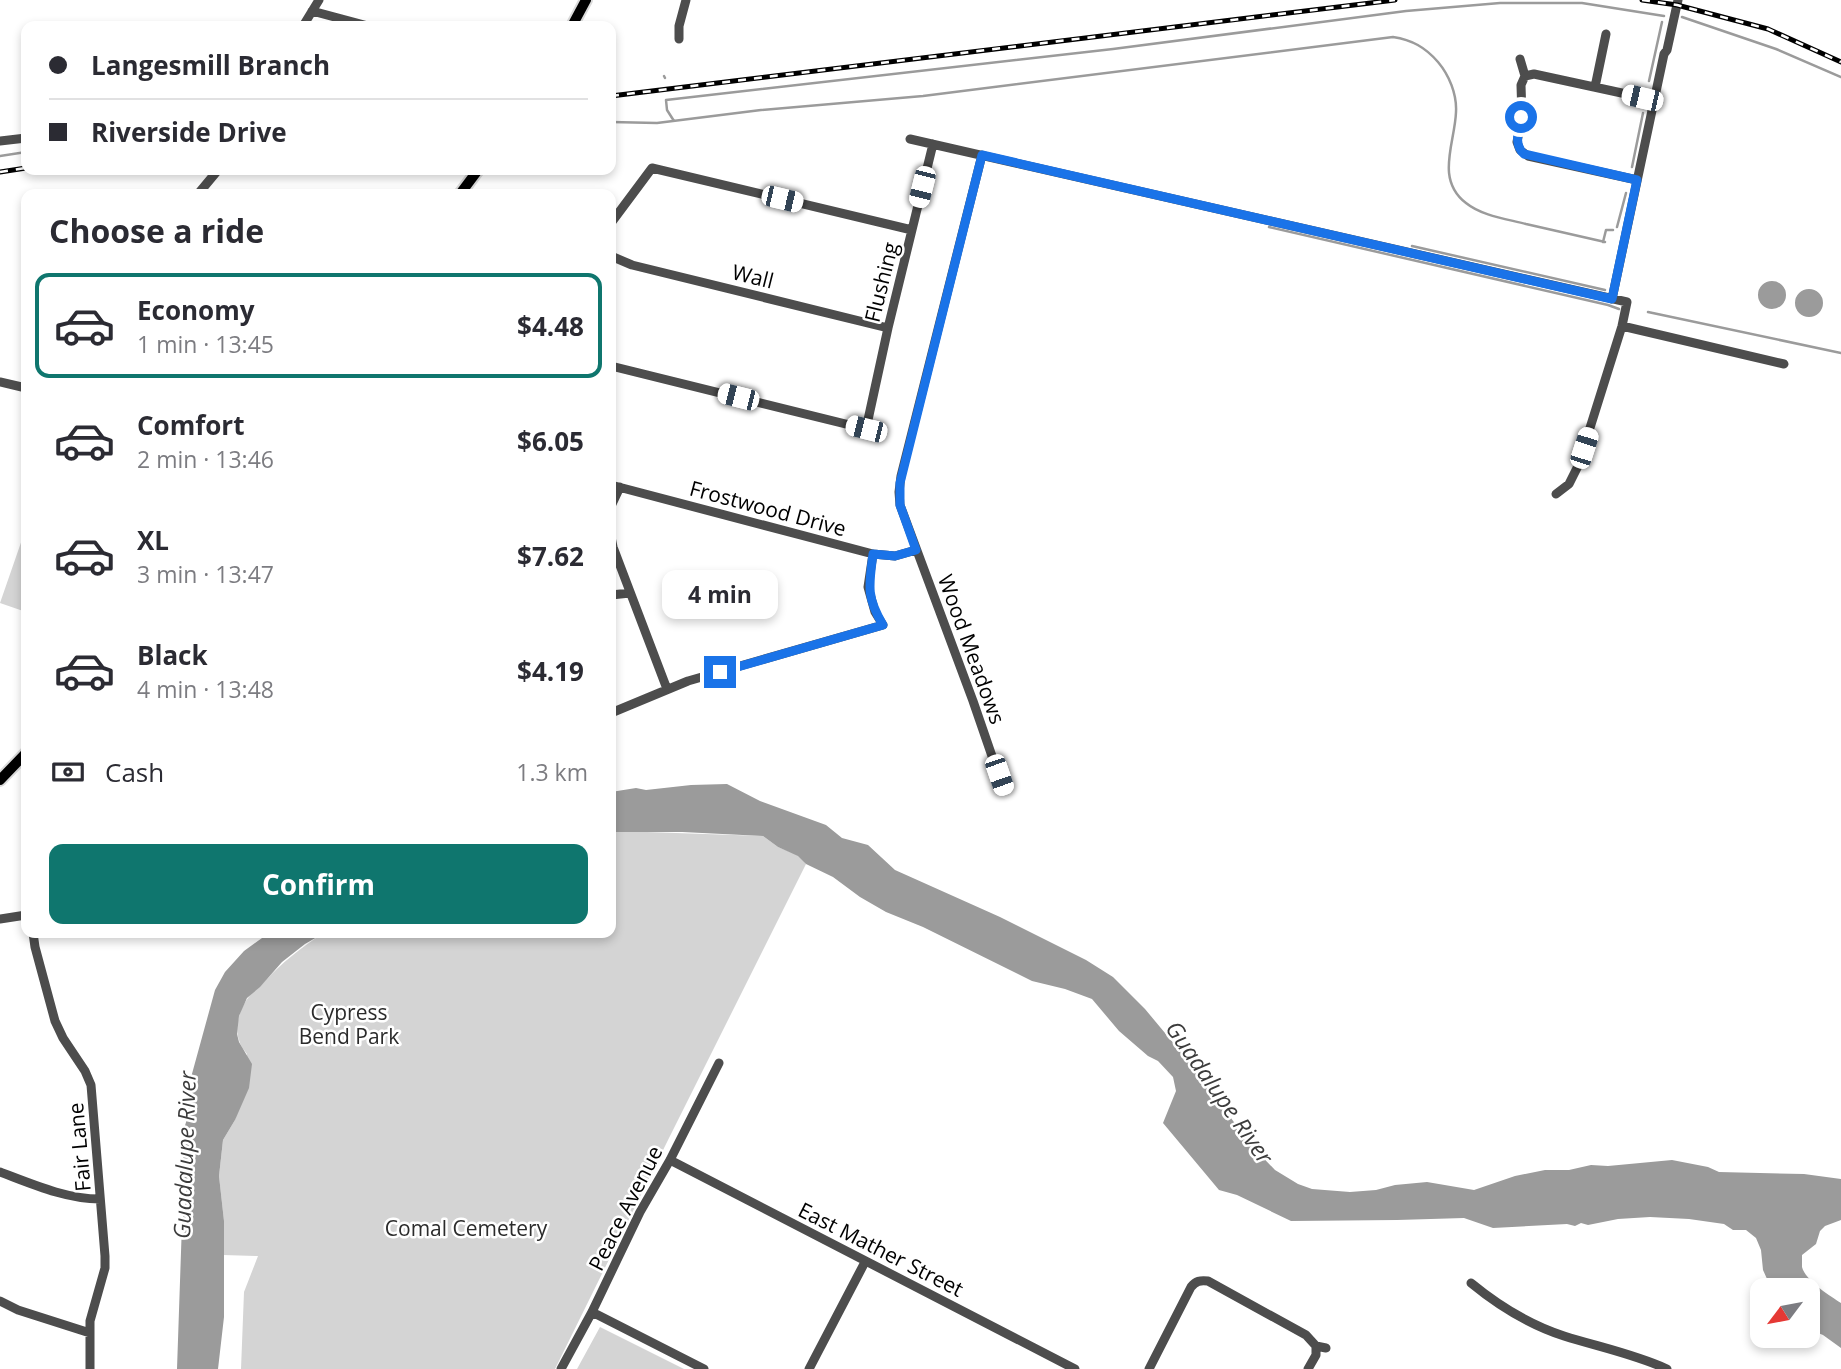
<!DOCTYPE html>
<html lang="en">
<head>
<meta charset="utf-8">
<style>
	:root { --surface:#fff; --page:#f7f7f7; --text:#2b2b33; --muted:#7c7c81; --line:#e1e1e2; --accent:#0f766e }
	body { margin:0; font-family:"Open Sans",sans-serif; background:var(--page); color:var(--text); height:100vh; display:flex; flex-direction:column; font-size:26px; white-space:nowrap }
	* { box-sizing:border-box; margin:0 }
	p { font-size:23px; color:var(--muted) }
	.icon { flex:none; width:38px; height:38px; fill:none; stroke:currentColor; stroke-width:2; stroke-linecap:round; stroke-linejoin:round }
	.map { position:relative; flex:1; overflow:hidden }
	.sheet { position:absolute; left:21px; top:189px; width:595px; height:749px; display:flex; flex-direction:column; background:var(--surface); border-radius:14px; box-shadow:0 4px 10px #0003 }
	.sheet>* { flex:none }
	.guide { position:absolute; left:21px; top:21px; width:595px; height:154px; border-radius:14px; box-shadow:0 4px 10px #0003; display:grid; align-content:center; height:154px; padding:0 28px; background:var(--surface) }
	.needle { width:46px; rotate:238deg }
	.tools { position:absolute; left:1750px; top:1278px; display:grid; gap:14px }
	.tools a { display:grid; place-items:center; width:70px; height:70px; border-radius:14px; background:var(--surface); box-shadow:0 4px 10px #0003; font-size:35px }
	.end { position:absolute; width:32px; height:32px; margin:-16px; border:9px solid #1a73e8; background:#fff; box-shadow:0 0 0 4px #fff }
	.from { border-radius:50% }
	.bubble { position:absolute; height:49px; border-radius:14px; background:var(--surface); box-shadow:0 4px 10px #0003; font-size:23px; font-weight:700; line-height:49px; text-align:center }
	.car { position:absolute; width:21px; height:42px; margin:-21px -10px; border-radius:9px; box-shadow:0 0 5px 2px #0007; background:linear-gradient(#fff 24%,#345 0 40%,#fff 0 76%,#345 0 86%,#fff 0) }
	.guide b { display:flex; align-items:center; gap:24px; height:66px; font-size:26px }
	.guide b+b { border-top:2px solid var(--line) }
	.guide i { width:18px; height:18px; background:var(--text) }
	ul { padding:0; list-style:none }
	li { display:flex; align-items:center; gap:21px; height:105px; margin:0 14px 10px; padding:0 14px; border:4px solid transparent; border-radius:14px }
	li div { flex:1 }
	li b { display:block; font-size:26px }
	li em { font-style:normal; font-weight:700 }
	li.on { border-color:var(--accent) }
	li>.icon { width:63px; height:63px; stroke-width:1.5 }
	h2 { padding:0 28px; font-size:32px; line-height:84px }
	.pay { display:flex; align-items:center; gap:18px; height:77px; padding:0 28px; font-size:26px }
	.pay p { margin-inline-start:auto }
	.primary-button { display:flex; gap:14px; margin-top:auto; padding:14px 28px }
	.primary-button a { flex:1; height:80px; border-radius:14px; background:var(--accent); color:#fff; font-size:28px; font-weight:700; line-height:80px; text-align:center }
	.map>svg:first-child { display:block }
</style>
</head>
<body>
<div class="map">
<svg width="1841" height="1369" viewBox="0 0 1841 1369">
	<rect width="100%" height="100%" fill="#fff"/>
	<path fill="#d4d4d4" d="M26,528V612L0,603Z
		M618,831L763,836L778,847L800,856L806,864L669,1138L555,1369H241L244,1292L258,1256L223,1255L224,1221L219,1176L223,1140L235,1120L247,1054C244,1050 240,1045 239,1040C234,1027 240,1008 248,998C252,992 259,988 264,982C282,963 301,947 324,933H611V832Z
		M600,1327L684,1369H577Z"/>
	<path fill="#9b9b9b" d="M1758 295a14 14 0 1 1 28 0a14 14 0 1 1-28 0Z
		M1795 303a14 14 0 1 1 28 0a14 14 0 1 1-28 0Z
		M727,784L760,801L826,825L842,838L868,845L895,870L1000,917L1086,960L1113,977L1145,1009L1200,1075L1249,1143L1275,1170L1298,1184L1312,1189L1350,1192L1376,1190L1395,1185L1427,1182L1474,1190L1515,1176L1545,1170H1569L1591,1165L1608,1166L1672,1160L1708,1167L1719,1172L1804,1174L1841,1179V1220L1825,1226L1820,1231L1816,1244L1802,1255C1802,1257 1802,1266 1802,1267C1805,1280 1830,1296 1841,1303V1348L1823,1335L1808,1329V1290H1772L1763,1270L1761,1250L1756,1238L1746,1230H1733L1724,1224L1689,1219L1650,1217L1618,1219L1588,1225L1581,1223L1575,1226L1567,1224L1493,1228L1464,1218L1397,1220L1291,1221L1237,1195L1219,1190L1163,1123L1176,1091L1173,1077L1158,1061L1148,1056L1119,1031L1092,999L1065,989L1032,981L923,927L886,912L860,897L833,877L806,864L798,856L778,847L763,836L682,832H611V792L636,788L646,790L691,785Z
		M269,933H324L305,944L282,962L260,987L247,998L239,1016L237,1034L239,1042L252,1064L249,1088L235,1120L223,1140L219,1176L224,1221V1317L218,1369H177L182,1223L187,1195L183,1172L184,1129L189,1112L187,1092L215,990L225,972L244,951Z"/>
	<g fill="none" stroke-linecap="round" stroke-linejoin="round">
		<path stroke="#9b9b9b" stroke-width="2.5" d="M1682,17L1776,49L1841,77
			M664,76L665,78
			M1649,81L1662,22
			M674,121L667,110L666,100L1113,49L1406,11L1500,3H1582L1664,16
			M611,122L657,123L761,110L923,96L1393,37C1412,40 1425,47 1438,62C1449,75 1457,94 1456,112C1455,143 1435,179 1466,203C1482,216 1507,219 1526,224C1553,230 1579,236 1605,242
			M0,156L26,152
			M1632,167L1643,113
			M276,170L286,172L315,170
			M1269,227L1608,305L1619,309
			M1617,227L1626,193
			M1603,242L1606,230H1613
			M1412,246L1605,290
			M1648,312L1841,353"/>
		<defs>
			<path id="major" d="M572,26L586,0
				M460,194L478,170
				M0,780L26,753"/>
		</defs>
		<use href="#major" stroke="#dbdbdb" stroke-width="14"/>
		<path stroke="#4d4d4d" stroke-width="9" d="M312,11L368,26
			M303,26L319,0
			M679,39V26L686,0
			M1520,59L1525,76L1521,85L1522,117L1517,142L1520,150L1528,156L1637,180
			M1525,76L1534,74L1654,100
			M1595,87L1606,34
			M910,139L1627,302L1622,326L1578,466L1569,484L1556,494
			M0,141L26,138
			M982,155L901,476L899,492L900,505L973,701L1003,788
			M198,194L218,170
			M611,223L652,168L912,230
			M611,256L632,265L888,328
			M1612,299L1664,54L1667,50L1678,0
			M1622,326L1784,364
			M611,366L866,429L888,328L933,144
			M0,382L26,388
			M611,485L873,554L895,556L916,550
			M611,506L620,487
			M611,537L613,547L667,689
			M611,595L630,593
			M611,713L688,681L883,625L875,612L868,587L873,554
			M0,919L26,915
			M33,933L35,947L55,1021L63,1038L85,1071L91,1085L105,1256V1268L90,1321V1369
			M670,1160L1075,1369
			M0,1172C32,1184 66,1199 100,1199
			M1471,1283C1499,1306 1530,1325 1564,1336C1599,1347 1634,1354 1667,1369
			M0,1301L18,1310L90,1333
			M592,1312L704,1369
			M561,1369L592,1312L640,1212L670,1160L719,1063
			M809,1369L865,1262
			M1149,1369L1191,1287C1196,1281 1200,1280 1208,1281L1306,1335L1316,1346L1326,1348
			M1308,1369L1316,1355V1346"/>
		<use href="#major" stroke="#000" stroke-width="10"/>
		<defs>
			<path id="rail" d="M1642,0L1677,5L1768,29L1841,62
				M611,96L1395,0
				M0,172L26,168"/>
		</defs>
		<use href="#rail" stroke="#000" stroke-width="5"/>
		<use href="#rail" stroke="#fff" stroke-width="2.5" stroke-dasharray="8" stroke-linecap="butt"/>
	</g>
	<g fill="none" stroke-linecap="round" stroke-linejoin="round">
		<path stroke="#1a73e8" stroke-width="9" d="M720,672L883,625C866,597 869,585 873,554L895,556L916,550L900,505V483L982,155L1612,299L1637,180L1524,154C1513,144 1519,130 1521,117"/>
	</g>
	<g text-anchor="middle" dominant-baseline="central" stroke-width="5" stroke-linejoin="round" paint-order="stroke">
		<g font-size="21" fill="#000" stroke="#fff">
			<text transform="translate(753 276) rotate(14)">Wall</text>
			<text transform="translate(881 282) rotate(-76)">Flushing</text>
			<text transform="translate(768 508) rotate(15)">Frostwood Drive</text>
			<text transform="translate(972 649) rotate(70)">Wood Meadows</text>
			<text transform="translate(79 1147) rotate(-95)">Fair Lane</text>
			<text transform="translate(625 1208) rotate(-63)">Peace Avenue</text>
			<text transform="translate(881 1249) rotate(27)">East Mather Street</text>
		</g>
		<g font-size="21" fill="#2b2b2b" stroke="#fff">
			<text x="349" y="1012">Cypress<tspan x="349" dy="24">Bend Park</tspan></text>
			<text x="466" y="1228">Comal Cemetery</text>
		</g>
		<g font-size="23" font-style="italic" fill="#3c3c3c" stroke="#fff">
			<text transform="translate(1220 1092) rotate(55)">Guadalupe River</text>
			<text transform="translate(184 1155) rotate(-88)">Guadalupe River</text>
		</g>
	</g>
</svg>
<div class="tools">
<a><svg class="needle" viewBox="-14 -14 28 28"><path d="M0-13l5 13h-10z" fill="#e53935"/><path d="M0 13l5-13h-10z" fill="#7c7c81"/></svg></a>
</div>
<i class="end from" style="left:1521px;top:117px"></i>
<i class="end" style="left:720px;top:672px"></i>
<div class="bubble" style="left:662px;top:570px;width:116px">4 min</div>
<i class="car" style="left:1642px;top:98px;rotate:283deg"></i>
<i class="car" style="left:922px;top:187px;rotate:194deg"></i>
<i class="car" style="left:782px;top:199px;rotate:103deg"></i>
<i class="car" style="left:738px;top:397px;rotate:284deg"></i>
<i class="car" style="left:866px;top:429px;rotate:284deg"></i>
<i class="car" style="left:1584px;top:448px;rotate:18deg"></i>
<i class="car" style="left:999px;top:775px;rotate:161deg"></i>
<div class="guide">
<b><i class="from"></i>Langesmill Branch</b>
<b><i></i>Riverside Drive</b>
</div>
<section class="sheet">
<h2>Choose a ride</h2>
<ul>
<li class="on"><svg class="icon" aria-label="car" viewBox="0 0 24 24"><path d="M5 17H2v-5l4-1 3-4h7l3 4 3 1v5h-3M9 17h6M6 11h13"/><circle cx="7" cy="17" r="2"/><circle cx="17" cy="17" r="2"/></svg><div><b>Economy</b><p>1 min · 13:45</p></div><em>$4.48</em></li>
<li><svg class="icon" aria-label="car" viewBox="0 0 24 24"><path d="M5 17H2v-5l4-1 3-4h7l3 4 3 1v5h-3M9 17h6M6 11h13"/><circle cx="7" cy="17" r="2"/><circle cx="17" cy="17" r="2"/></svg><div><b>Comfort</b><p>2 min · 13:46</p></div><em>$6.05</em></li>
<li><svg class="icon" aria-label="car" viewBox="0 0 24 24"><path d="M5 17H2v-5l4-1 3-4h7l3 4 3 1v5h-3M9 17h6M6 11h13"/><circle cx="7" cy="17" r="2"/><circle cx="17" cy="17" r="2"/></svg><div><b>XL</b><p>3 min · 13:47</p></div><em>$7.62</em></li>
<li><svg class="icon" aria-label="car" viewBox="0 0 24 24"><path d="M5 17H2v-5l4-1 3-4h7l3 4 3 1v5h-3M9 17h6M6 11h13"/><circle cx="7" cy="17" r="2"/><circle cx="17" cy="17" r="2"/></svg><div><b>Black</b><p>4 min · 13:48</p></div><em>$4.19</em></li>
</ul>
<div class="pay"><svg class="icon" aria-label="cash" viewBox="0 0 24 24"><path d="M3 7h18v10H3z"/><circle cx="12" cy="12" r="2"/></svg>Cash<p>1.3 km</p></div>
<div class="primary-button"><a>Confirm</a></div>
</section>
</div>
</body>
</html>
